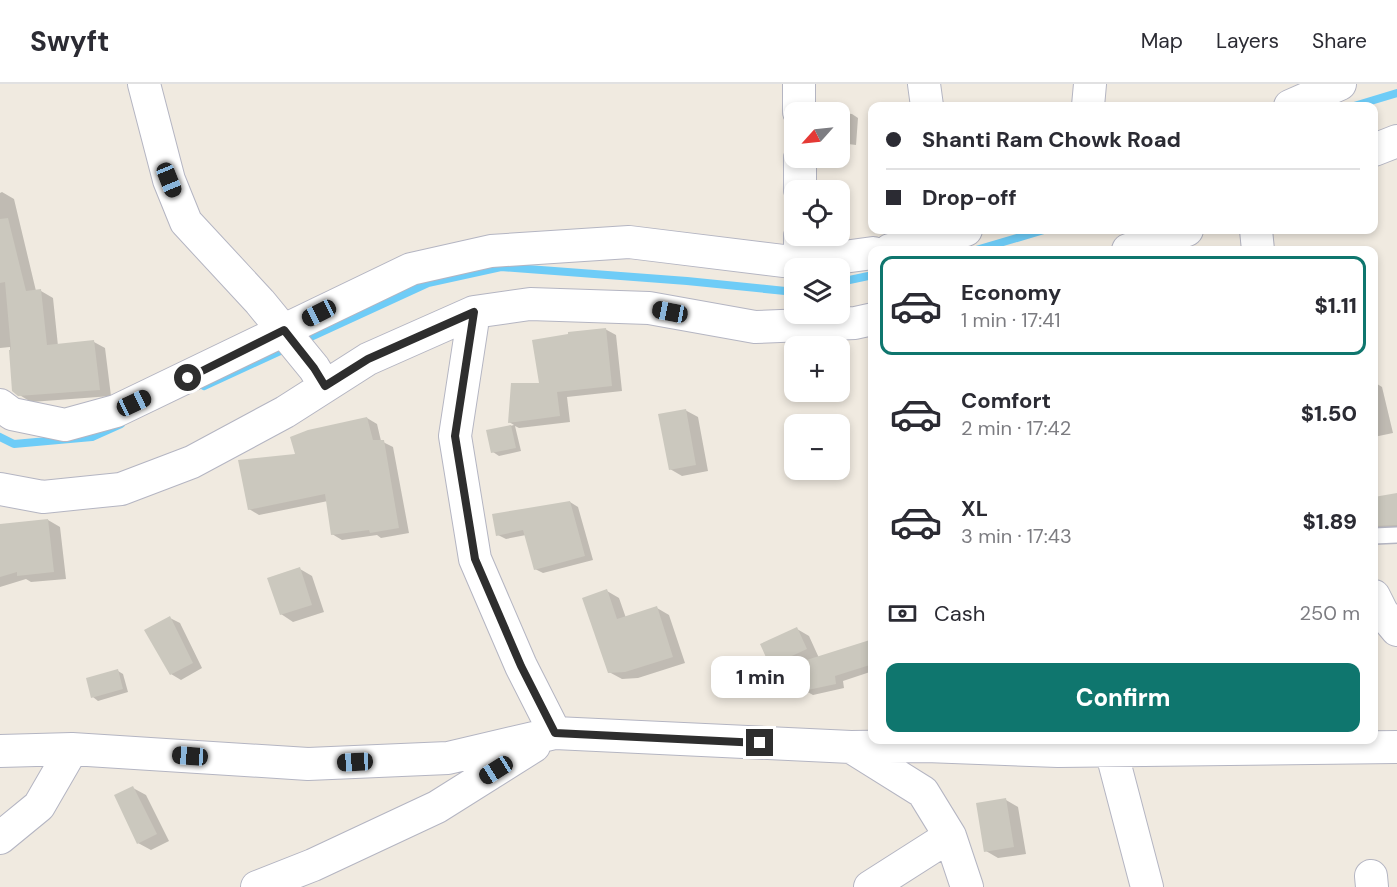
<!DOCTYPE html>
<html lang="en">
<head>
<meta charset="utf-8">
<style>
	:root { --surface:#fff; --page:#f2f2f3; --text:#2b2b33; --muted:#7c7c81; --line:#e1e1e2; --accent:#0f766e }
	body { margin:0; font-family:"DM Sans",sans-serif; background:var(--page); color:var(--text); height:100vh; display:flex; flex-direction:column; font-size:22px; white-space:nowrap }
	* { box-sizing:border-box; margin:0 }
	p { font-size:20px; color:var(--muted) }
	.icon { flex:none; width:33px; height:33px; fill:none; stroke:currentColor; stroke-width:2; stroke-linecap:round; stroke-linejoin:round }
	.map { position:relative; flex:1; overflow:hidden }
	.details { position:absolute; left:868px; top:162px; width:510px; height:498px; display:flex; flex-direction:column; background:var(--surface); border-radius:12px; box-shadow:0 3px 9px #0003 }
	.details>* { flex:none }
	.guide { position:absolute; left:868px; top:18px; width:510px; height:132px; border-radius:12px; box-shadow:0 3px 9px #0003; display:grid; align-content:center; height:132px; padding:0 18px; background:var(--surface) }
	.needle { width:39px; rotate:243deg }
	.buttons { position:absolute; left:784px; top:18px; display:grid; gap:12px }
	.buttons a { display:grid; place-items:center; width:66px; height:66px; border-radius:12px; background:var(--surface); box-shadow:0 3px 9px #0003; font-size:30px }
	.end { position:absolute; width:27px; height:27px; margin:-14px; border:8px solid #2e2e2e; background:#fff; box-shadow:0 0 0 3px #fff }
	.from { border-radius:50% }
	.bubble { position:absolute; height:42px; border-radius:12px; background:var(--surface); box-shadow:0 3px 9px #0003; font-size:20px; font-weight:800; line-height:42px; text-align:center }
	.car { position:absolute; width:18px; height:36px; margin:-18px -9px; border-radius:8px; box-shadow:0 0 4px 2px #0007; background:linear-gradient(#222 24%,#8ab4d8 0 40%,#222 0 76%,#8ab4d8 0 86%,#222 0) }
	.guide b { display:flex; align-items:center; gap:21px; height:57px; font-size:22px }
	.guide b+b { border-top:2px solid var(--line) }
	.guide i { width:15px; height:15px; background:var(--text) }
	ul { padding:10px 0 0; list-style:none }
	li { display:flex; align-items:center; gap:18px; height:99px; margin:0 12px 9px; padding:0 6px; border:3px solid transparent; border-radius:12px }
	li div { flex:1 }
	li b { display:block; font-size:22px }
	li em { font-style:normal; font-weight:800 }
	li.on { border-color:var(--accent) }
	li>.icon { width:54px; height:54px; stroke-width:1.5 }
	.pay { display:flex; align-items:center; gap:15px; height:66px; padding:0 18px; font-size:22px }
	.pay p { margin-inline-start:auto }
	.action { display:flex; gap:12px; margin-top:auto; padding:12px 18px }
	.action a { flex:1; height:69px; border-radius:12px; background:var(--accent); color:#fff; font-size:24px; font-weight:800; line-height:69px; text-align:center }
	header { display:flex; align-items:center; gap:36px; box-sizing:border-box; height:84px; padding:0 30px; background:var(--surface); border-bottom:2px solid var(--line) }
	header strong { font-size:28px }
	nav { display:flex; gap:33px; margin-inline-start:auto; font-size:21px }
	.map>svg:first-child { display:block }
</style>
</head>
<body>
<header>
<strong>Swyft</strong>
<nav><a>Map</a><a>Layers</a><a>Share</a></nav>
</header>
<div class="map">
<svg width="1397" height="803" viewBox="0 0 1397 803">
	<rect width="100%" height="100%" fill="#f0eae0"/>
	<path fill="#0003" d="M840,29L852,30L858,34L856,61L840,59Z
		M2,108L14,115L36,207H41L53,214L58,262L94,258L105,264L111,312L31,318L13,307L10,263L0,264V109Z
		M605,245L616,251L622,307L567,313L570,338L519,344L515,342L521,367L499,372L493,368L488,347L514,341L509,338L541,300Z
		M1374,298L1382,303L1393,349L1374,353Z
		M685,326L698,333L708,387L682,392L670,385Z
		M367,334L377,340L381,357L393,363L409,449L381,454L377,451L342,456L332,450L328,417L259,431L249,425L297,371Z
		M1397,410V448L1387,449L1374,441V415Z
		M570,418L578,423L593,476L543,489L535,485L526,451L506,455L498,451Z
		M48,436L60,443L66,495L31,498L26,495L0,503V454Z
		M300,485L312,492L324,528L293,538L281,530Z
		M607,507L619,514L626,534L657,524L669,531L685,579L638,594L622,595L609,588Z
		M170,534L180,539L202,584L181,596L171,590Z
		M797,545L809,552L819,574L873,557V587L843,597L844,604L813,611L804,606L799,581L783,588L771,581Z
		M118,587L123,590L128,608L98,617L93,613Z
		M133,704L146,711L169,757L151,766L138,759Z
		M1006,716L1018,723L1026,770L998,774L986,767Z"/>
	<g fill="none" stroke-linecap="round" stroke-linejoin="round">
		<path stroke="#6eccf7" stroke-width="8" d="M1354,22L1397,9
			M976,166L1044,146
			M840,198L873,191
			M204,302L428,199L501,183L687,197L795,208
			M0,353L14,360L92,353L121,340"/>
	</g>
	<path fill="#cbc8be" d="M8,134L26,207L41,205L47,261L94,256L100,306L18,312L12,307L9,266H11L5,198L0,199V135Z
		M606,244L612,302L557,308L560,332L508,339L511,299H539L532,256L568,250V248Z
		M686,325L696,381L669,386L658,330Z
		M367,333L373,356H384L399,444L370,449L369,446L331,451L325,410L248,426L238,376L295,370L290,353L308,346Z
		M511,341L516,364L491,369L486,346Z
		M1397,409V441L1374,442V413Z
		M570,417L585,472L534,486L523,446L496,452L492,430Z
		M48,435L54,488L17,492V488L0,493V440Z
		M300,483L312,521L280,531L267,494Z
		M607,505L617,535L657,522L673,573L625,588L608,589L582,514Z
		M170,532L193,579L170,591L144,546Z
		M797,543L807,565L770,582L760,560Z
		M873,555V580L835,592L836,600L803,607L797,579Z
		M118,585L123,605L91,614L86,594Z
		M133,702L157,750L137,760L114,711Z
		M1006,714L1014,763L984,768L976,719Z"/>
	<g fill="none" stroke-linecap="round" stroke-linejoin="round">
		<defs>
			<path id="service" d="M1374,452L1397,451"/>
			<path id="minor" d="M144,0L169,96L186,138L260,218L314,284L325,302
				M799,0V28
				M924,0L927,22
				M1088,22L1090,0
				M1290,22L1340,0
				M1374,66L1397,57
				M800,74V106
				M1256,146L1258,166
				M800,152V179
				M890,166L966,146
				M1128,166L1187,146
				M474,228L455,352L475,475L521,582L555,649
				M0,321L12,330L65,341L116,327L411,185L491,167L629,158L800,179L873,169
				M0,405L43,413L121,405L192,378L285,328L368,275L474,228L530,220L649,224L755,243L855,239L873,235
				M1374,512L1382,528L1397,546
				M851,663L923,708L950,752L967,803
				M1111,666L1147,803
				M0,667L72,665L308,680L448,674L555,649L851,663L926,662L1058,667L1397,663
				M0,754L39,722L72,665
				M1371,792L1372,803
				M257,803L313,781L437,723L534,662
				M870,803L950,752"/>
		</defs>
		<use href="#service" stroke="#b4b5c2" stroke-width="18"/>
		<use href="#minor" stroke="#b4b5c2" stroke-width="34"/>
		<use href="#service" stroke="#fff" stroke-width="15"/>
		<use href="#minor" stroke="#fff" stroke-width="32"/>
	</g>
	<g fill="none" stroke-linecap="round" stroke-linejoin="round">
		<path stroke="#2e2e2e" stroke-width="8" d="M188,294L284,246L314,284L325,302L368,275L474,228L455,352L475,475L521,582L555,649L760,659"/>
	</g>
</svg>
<div class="buttons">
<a><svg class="needle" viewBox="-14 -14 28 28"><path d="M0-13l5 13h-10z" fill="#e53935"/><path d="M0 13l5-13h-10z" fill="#7c7c81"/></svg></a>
<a><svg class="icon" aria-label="locate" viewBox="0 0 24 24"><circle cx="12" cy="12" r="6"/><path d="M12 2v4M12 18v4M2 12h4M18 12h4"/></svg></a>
<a><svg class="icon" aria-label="layers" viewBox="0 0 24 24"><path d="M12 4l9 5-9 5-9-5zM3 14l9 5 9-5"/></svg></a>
<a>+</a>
<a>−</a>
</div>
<i class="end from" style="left:188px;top:294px"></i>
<i class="end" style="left:760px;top:659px"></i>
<div class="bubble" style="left:711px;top:572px;width:99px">1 min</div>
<i class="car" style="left:169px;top:96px;rotate:158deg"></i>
<i class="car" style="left:670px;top:228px;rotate:281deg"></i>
<i class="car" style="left:319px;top:229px;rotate:243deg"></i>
<i class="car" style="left:134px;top:319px;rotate:65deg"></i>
<i class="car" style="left:190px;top:672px;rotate:274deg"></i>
<i class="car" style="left:355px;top:678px;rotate:267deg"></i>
<i class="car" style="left:496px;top:686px;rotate:238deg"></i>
<div class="guide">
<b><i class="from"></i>Shanti Ram Chowk Road</b>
<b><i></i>Drop-off</b>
</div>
<section class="details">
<ul>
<li class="on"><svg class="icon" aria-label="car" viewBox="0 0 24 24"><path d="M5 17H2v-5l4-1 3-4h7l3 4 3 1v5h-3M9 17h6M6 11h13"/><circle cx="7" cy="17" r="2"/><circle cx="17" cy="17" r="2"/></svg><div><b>Economy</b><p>1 min · 17:41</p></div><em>$1.11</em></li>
<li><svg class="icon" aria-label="car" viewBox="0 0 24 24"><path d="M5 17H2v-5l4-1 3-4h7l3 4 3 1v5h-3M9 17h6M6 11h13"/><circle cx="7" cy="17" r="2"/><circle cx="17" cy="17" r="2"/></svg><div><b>Comfort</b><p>2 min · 17:42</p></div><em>$1.50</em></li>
<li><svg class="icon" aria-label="car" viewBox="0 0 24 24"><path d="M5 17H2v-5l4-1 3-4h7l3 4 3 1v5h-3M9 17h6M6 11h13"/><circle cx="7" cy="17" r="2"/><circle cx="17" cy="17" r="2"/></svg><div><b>XL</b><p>3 min · 17:43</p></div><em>$1.89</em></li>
</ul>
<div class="pay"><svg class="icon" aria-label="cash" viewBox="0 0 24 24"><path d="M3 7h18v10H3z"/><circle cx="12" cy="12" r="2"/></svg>Cash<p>250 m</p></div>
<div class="action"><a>Confirm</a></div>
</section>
</div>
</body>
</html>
